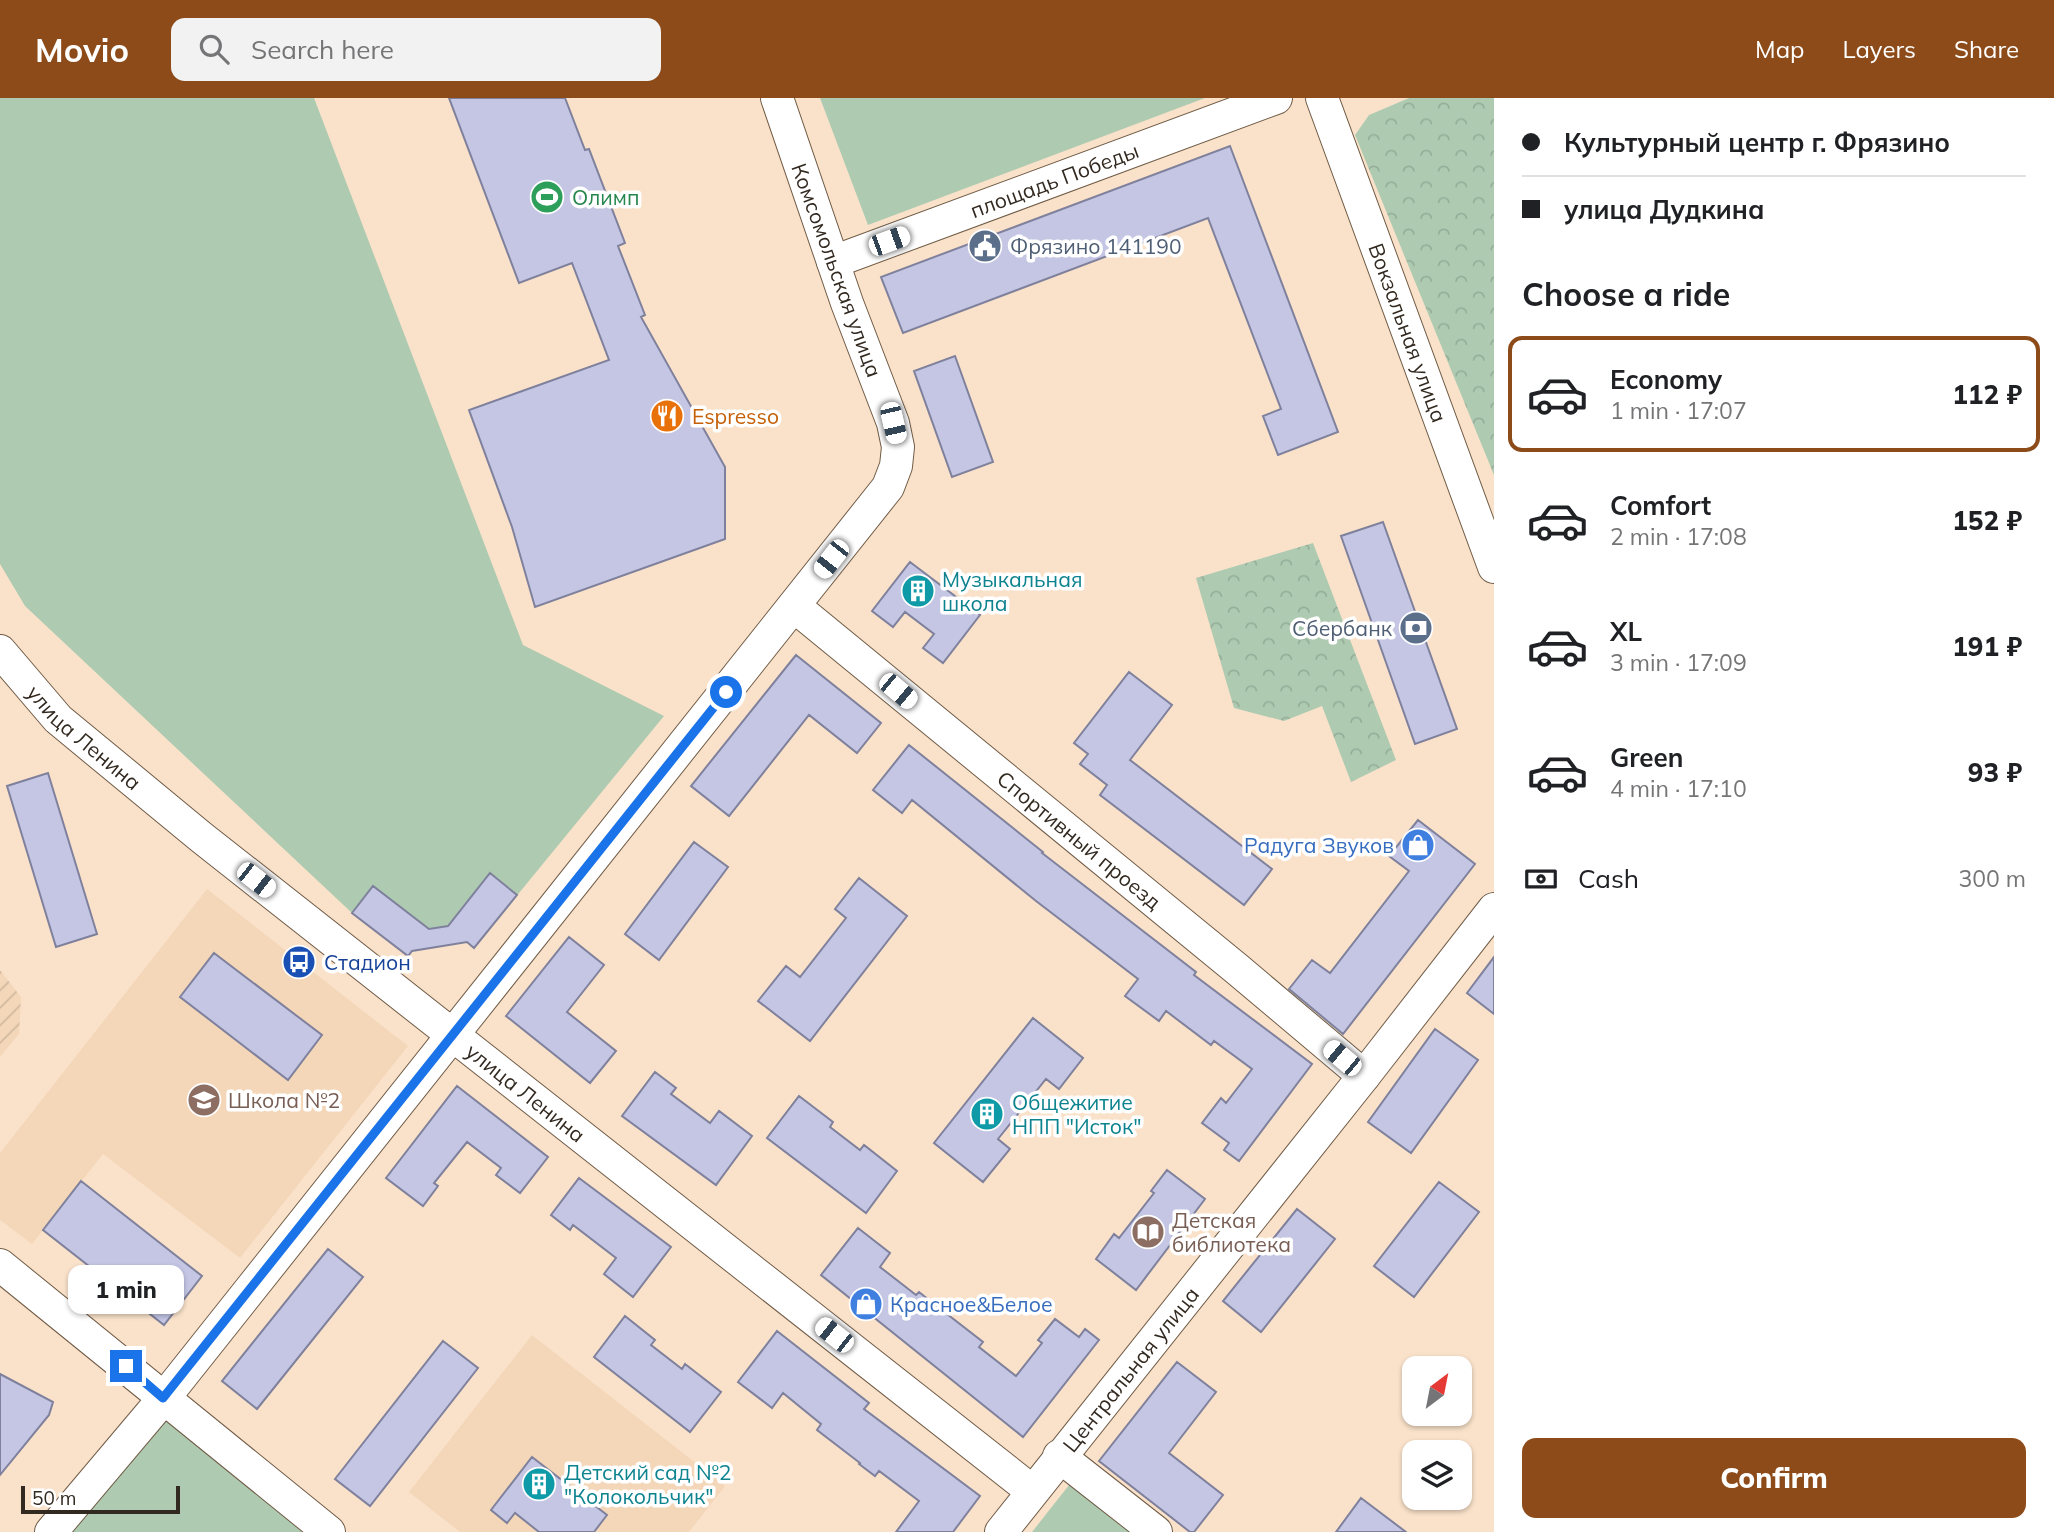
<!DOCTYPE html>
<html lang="en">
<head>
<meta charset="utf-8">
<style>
	:root { --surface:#fff; --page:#f2f2f2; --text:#202124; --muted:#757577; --line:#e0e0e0; --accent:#8d4b1a }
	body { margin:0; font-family:Mulish,sans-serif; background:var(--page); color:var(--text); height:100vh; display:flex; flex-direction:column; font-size:26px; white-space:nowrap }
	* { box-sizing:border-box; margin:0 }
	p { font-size:23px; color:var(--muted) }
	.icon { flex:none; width:38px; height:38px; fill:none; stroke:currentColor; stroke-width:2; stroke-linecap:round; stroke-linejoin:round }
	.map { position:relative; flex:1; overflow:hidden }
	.side { display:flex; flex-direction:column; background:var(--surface); width:560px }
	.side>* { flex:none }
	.banner { display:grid; align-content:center; height:154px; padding:0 28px; background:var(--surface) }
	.needle { width:46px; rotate:32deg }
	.fabs { position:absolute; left:1402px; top:1258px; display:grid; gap:14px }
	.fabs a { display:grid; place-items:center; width:70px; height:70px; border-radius:14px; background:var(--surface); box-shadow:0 2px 5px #0004; font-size:35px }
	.scale { position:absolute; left:21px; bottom:18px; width:159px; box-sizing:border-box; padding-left:7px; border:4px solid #322920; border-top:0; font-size:19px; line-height:24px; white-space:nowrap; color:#322920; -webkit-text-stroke:5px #fff; paint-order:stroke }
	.end { position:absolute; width:32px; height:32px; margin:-16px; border:9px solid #1a73e8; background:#fff; box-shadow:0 0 0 4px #fff }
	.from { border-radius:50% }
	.bubble { position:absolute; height:49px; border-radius:14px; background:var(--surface); box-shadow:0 2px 5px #0004; font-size:23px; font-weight:800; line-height:49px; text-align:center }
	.car { position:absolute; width:21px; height:42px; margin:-21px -10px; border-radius:9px; box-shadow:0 0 5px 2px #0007; background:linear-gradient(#fff 24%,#345 0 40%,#fff 0 76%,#345 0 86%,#fff 0) }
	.banner b { display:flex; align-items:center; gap:24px; height:66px; font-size:26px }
	.banner b+b { border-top:2px solid var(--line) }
	.banner i { width:18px; height:18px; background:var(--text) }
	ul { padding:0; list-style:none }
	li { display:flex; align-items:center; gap:21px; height:116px; margin:0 14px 10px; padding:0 14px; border:4px solid transparent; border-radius:14px }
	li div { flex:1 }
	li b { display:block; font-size:26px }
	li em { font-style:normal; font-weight:800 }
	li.active { border-color:var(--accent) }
	li>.icon { width:63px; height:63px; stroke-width:1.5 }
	h2 { padding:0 28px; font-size:32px; line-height:84px }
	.pay { display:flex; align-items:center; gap:18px; height:77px; padding:0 28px; font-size:26px }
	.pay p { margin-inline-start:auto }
	.cta { display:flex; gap:14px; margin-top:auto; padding:14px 28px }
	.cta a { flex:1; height:80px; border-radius:14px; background:var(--accent); color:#fff; font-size:28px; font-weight:800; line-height:80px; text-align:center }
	header { display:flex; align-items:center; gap:42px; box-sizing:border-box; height:98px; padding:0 35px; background:var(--accent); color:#fff }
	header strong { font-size:33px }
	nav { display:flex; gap:38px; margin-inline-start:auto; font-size:24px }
	.search { width:490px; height:63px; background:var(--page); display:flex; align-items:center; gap:18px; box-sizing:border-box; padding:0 24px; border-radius:14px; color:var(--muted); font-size:26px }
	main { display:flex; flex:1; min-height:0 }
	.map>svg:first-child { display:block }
</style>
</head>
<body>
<header>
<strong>Movio</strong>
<div class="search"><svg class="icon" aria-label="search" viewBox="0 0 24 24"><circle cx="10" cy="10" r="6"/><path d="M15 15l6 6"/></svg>Search here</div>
<nav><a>Map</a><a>Layers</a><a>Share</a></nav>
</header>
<main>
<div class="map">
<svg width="1494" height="1434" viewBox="0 0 1494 1434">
	<defs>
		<pattern id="industrial-furrows" width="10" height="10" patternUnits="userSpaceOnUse" patternTransform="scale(1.75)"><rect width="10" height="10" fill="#f4d7b9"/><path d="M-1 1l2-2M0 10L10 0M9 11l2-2" fill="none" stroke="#d2b99f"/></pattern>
		<pattern id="forest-crowns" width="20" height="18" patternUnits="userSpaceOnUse" patternTransform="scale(1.75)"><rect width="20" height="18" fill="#aecbb2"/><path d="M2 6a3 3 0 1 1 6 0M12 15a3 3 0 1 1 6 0" fill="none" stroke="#96ae99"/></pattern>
	</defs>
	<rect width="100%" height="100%" fill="#fae2ca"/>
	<path fill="url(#industrial-furrows)" d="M0,872L21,899L19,936L0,959Z"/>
	<path fill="#f4d7b9" d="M207,791L408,948L240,1160L103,1056L32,1146L0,1122V1055Z
		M532,1237L725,1388L689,1434H460L409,1394Z"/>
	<path fill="url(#forest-crowns)" d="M1409,0H1494V377L1355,37L1369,17Z
		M1313,445L1396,662L1351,684L1322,608L1284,623L1234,610L1196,480Z"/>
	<path fill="#aecbb2" d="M0,0H314L523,547L664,618L474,850L466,844L413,853L408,858L352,815L25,508L0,466Z
		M820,0H1205L868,127Z
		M165,1316L310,1434H67Z
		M1073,1382L1139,1434H1032Z"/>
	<path fill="#c4c6e4" stroke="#7f819c" stroke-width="2" d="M449,0H565L585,52L589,51L625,145L618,148L645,217L641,219L725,369V441L535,509L512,429L469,312L609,262L572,165L519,185Z
		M1230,48L1338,334L1278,357L1263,318L1281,311L1208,120L903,235L881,179Z
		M955,258L993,364L952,379L914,273Z
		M1383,424L1457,631L1415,646L1341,438Z
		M910,464L980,517L943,565L923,550L934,536L905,514L893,529L872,513Z
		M796,557L881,625L857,655L809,617L729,718L691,688Z
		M1129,574L1172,607L1130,662L1272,771L1244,807L1100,697L1107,687L1080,666L1088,656L1074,645Z
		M909,647L1043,754L1042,755L1196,874L1194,877L1312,966L1239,1063L1224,1052L1229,1045L1202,1025L1221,1000L1226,1005L1252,971L1214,943L1211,947L1166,913L1159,923L1125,898L1138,881L1036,803L912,702L902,715L873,692Z
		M48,675L97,836L56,849L7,688Z
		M1418,722L1475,766L1343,936L1289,891L1312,862L1330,875L1409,773L1389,758Z
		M694,744L728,769L659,862L625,836Z
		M490,775L517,797L474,850L467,844L412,853L408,858L352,815L373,788L429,831L448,828Z
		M859,780L907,818L810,943L758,903L786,868L800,879L846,820L835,811Z
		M569,839L604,867L567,914L616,953L590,985L506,918Z
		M214,855L322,937L288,982L180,899Z
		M1494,859V916L1467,895Z
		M1033,920L1083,960L1059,991L1046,981L998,1041L1010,1051L983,1084L934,1045Z
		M1435,931L1478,962L1411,1055L1368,1024Z
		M655,974L676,990L671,996L710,1025L719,1013L752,1038L716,1087L622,1018Z
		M457,988L548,1059L520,1095L496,1077L501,1070L467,1044L434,1085L438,1088L423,1108L386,1080Z
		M799,998L833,1024L830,1029L860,1052L864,1047L897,1073L866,1115L767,1040Z
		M1167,1072L1205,1101L1136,1192L1096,1161L1114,1136L1119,1140L1154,1095L1151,1093Z
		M579,1080L671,1149L633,1199L604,1176L616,1160L573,1127L570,1132L551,1117Z
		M81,1083L202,1178L164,1227L43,1132Z
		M1439,1084L1479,1114L1414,1199L1374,1168Z
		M1297,1111L1335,1141L1261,1234L1223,1203Z
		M858,1130L890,1155L880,1169L916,1197L919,1194L938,1209L983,1244L979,1249L1016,1278L1042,1245L1038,1242L1055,1221L1079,1239L1085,1231L1099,1242L1023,1339L821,1177Z
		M328,1151L363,1179L257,1311L222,1283Z
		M625,1218L655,1242L651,1247L682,1271L685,1266L721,1294L690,1334L594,1259Z
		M777,1233L869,1305L864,1311L980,1398L953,1434H896L919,1403L879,1373L875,1378L859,1366L860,1365L817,1332L821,1326L783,1295L772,1310L738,1284Z
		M443,1243L478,1270L370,1408L335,1381Z
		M1177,1264L1216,1294L1169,1355L1223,1397L1194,1434H1190L1099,1363Z
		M0,1276L53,1304L49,1317L0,1377Z
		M532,1359L607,1417L594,1434H539L515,1415L507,1425L491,1412Z
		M1361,1400L1406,1434H1336Z"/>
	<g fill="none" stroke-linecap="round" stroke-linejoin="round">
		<defs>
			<g id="minor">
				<path id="s1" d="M1322,0L1494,469"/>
				<path id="s2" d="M833,164L1276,0"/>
				<path id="s3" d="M794,508L1237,871L1364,978"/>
				<path id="s4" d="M0,553L58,621L201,739L1032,1393"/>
				<path d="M0,1167L329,1434"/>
				<path d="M1059,1358L1156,1434"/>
				<path d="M51,1434L164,1300L253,1188L888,389L896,368L898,349L893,325L847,205L777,0"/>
				<path id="s5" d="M1001,1434L1364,978L1494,811"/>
			</g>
		</defs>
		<use href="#minor" stroke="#705c47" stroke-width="34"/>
		<use href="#minor" stroke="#fff" stroke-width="32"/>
	</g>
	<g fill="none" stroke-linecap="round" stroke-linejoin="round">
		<path stroke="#1a73e8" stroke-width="9" d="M126,1268L163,1300L726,594"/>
	</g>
	<defs>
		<symbol id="stadium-disc" viewBox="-11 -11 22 22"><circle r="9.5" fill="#2e9e5b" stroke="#fff"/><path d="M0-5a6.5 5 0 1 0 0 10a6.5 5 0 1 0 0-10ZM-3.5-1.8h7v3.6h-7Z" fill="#fff"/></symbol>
		<symbol id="civic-disc" viewBox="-11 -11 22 22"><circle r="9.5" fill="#5c6f8a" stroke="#fff"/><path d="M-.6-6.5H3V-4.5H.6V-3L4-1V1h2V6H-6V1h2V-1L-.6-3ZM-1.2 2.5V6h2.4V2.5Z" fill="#fff"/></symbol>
		<symbol id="restaurant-disc" viewBox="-11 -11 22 22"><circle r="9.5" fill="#e8710a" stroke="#fff"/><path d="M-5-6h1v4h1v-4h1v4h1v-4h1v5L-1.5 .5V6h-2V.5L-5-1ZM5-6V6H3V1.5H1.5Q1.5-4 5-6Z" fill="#fff"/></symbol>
		<symbol id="building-disc" viewBox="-11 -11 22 22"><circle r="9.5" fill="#0f9aa8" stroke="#fff"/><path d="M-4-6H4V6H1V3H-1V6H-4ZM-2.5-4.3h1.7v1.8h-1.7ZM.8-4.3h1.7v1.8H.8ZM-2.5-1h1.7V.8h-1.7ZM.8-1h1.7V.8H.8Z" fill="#fff"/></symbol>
		<symbol id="bank-disc" viewBox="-11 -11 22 22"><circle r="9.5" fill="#5c6f8a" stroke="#fff"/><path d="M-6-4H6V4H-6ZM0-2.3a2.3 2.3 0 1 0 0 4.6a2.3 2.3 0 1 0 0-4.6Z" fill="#fff"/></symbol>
		<symbol id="shop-disc" viewBox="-11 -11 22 22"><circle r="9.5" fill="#3f7fe0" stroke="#fff"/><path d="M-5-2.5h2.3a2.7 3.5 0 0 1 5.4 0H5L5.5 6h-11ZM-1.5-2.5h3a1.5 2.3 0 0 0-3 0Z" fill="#fff"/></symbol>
		<symbol id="bus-disc" viewBox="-11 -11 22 22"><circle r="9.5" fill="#1a4fb4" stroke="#fff"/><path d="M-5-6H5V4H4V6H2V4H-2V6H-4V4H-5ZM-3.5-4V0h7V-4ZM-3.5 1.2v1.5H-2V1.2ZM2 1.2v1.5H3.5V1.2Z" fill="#fff"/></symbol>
		<symbol id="school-disc" viewBox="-11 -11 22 22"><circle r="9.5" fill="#8d6e63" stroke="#fff"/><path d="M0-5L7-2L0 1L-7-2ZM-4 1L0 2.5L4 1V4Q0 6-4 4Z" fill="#fff"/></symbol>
		<symbol id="library-disc" viewBox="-11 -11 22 22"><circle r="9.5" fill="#8d6e63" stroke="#fff"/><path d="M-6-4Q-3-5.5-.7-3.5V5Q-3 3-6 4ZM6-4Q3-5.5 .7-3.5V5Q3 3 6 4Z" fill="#fff"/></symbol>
	</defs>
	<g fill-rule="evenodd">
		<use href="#stadium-disc" x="528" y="80" width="38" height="38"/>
		<use href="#civic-disc" x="966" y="129" width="38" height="38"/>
		<use href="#restaurant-disc" x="648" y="299" width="38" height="38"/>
		<use href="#building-disc" x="899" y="474" width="38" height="38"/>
		<use href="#bank-disc" x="1397" y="511" width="38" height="38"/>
		<use href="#shop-disc" x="1399" y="728" width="38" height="38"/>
		<use href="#bus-disc" x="280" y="845" width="38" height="38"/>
		<use href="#school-disc" x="185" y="983" width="38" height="38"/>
		<use href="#building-disc" x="968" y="997" width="38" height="38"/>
		<use href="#library-disc" x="1129" y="1115" width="38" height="38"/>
		<use href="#shop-disc" x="847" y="1187" width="38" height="38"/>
		<use href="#building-disc" x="520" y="1367" width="38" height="38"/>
	</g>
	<g text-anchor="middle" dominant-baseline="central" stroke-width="7" stroke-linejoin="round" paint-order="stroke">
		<g font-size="21" fill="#322920" stroke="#fff">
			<text stroke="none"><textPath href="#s2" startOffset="236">площадь Победы</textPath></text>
			<text transform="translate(837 172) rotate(70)">Комсомольская улица</text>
			<text stroke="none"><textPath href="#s1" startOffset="250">Вокзальная улица</textPath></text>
			<text stroke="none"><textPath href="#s4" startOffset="121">улица Ленина</textPath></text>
			<text stroke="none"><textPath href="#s3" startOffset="369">Спортивный проезд</textPath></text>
			<text stroke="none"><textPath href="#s4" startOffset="688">улица Ленина</textPath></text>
			<text stroke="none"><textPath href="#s5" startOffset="208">Центральная улица</textPath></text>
		</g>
		<g font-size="21" fill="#27864d" stroke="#fff" text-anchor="start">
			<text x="572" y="99">Олимп</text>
		</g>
		<g font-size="21" fill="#4e5e75" stroke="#fff" text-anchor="start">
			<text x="1010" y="148">Фрязино 141190</text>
			<text x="1392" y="530" text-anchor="end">Сбербанк</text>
		</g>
		<g font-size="21" fill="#c56008" stroke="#fff" text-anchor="start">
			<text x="692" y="318">Espresso</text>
		</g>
		<g font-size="21" fill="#0d838f" stroke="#fff" text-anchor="start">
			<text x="942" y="481">Музыкальная<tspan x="942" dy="24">школа</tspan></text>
			<text x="1012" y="1004">Общежитие<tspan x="1012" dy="24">НПП "Исток"</tspan></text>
			<text x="564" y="1374">Детский сад №2<tspan x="564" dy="24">"Колокольчик"</tspan></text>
		</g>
		<g font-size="21" fill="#366cbe" stroke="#fff" text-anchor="end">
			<text x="1394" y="747">Радуга Звуков</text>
			<text x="890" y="1206" text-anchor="start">Красное&amp;Белое</text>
		</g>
		<g font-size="21" fill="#164399" stroke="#fff" text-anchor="start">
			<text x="324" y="864">Стадион</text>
		</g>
		<g font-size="21" fill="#785e54" stroke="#fff" text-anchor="start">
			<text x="228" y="1002">Школа №2</text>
			<text x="1172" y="1122">Детская<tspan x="1172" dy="24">библиотека</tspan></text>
		</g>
	</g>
</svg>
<div class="fabs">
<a><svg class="needle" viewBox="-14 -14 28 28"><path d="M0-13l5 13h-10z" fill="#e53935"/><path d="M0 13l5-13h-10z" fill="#757577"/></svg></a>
<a><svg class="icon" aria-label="layers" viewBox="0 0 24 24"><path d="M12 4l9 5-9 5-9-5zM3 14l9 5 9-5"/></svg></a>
</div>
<div class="scale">50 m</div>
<i class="end from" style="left:726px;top:594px"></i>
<i class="end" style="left:126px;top:1268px"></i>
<div class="bubble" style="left:68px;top:1167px;width:116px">1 min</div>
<i class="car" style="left:889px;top:143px;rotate:70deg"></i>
<i class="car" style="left:893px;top:325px;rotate:167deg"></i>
<i class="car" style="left:831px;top:461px;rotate:218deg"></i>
<i class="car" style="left:898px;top:593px;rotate:130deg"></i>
<i class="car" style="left:256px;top:782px;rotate:128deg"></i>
<i class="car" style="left:1342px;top:960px;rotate:310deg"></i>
<i class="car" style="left:834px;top:1237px;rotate:308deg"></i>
</div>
<section class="side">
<div class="banner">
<b><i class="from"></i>Культурный центр г. Фрязино</b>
<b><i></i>улица Дудкина</b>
</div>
<h2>Choose a ride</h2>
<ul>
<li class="active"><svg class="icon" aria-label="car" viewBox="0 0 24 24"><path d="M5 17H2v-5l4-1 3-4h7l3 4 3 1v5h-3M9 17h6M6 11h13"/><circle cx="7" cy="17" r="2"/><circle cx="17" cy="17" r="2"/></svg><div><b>Economy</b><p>1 min · 17:07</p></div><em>112 ₽</em></li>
<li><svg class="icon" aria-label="car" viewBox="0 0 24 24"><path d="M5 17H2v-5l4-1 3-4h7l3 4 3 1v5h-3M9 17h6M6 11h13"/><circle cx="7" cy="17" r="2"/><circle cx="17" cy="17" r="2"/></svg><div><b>Comfort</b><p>2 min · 17:08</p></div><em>152 ₽</em></li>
<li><svg class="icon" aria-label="car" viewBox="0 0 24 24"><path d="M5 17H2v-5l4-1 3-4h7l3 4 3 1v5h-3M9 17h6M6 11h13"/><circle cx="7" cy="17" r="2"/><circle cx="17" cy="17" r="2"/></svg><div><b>XL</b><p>3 min · 17:09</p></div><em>191 ₽</em></li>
<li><svg class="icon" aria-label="car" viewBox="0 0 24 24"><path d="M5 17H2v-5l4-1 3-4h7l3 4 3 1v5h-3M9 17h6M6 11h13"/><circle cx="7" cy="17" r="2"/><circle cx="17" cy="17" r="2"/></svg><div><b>Green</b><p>4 min · 17:10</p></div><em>93 ₽</em></li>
</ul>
<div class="pay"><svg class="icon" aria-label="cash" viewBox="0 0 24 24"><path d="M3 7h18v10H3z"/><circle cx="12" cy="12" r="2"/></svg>Cash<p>300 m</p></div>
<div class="cta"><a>Confirm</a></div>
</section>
</main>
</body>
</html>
